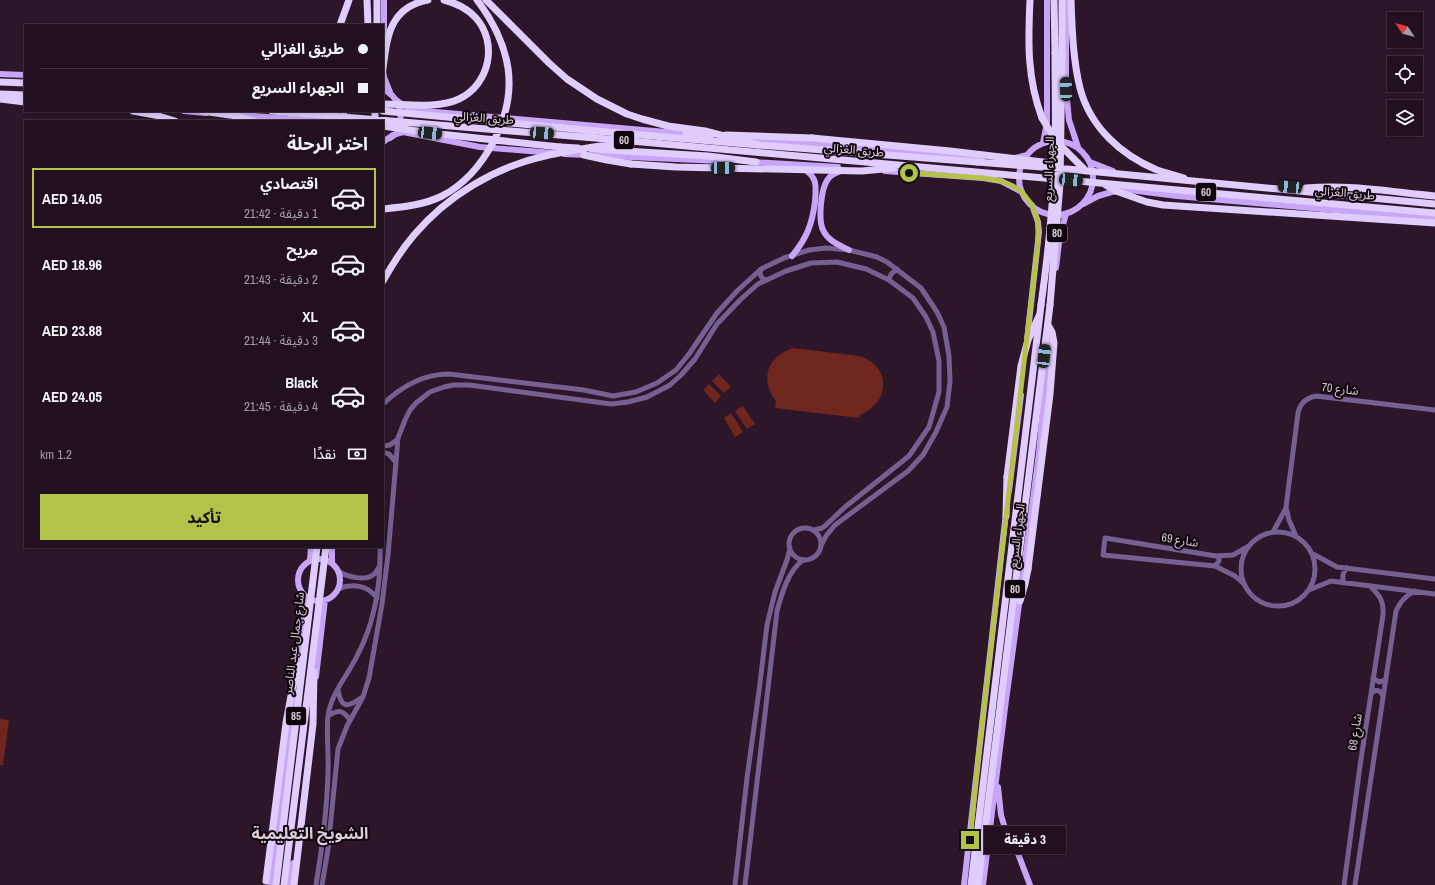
<!DOCTYPE html>
<html lang="ar">
<head>
<meta charset="utf-8">
<style>
	:root { --surface:#221020; --page:#2a1929; --text:#f1f3f6; --muted:#a29da5; --line:#3f303e; --accent:#b5c249 }
	body { margin:0; font-family:"Archivo Narrow","Noto Sans Arabic",sans-serif; background:var(--page); color:var(--text); direction:rtl; height:100vh; display:flex; flex-direction:column; font-size:15px; white-space:nowrap }
	* { box-sizing:border-box; margin:0 }
	p { font-size:13px; color:var(--muted) }
	.icon { flex:none; width:22px; height:22px; fill:none; stroke:currentColor; stroke-width:2; stroke-linecap:round; stroke-linejoin:round }
	.map { position:relative; flex:1; overflow:hidden; direction:ltr }
	.details { position:absolute; left:24px; top:120px; width:360px; height:428px; display:flex; flex-direction:column; background:var(--surface); border-radius:0px; box-shadow:0 2px 6px #0003,0 0 0 1px var(--line); direction:rtl }
	.details>* { flex:none }
	.top-card { position:absolute; left:24px; top:24px; width:360px; height:88px; border-radius:0px; box-shadow:0 2px 6px #0003,0 0 0 1px var(--line); direction:rtl; display:grid; align-content:center; height:88px; padding:0 16px; background:var(--surface) }
	.needle { width:26px; rotate:305deg }
	.controls { position:absolute; left:1387px; top:12px; display:grid; gap:8px }
	.controls a { display:grid; place-items:center; width:36px; height:36px; border-radius:0px; background:var(--surface); box-shadow:0 2px 6px #0003,0 0 0 1px var(--line); font-size:20px }
	.end { position:absolute; width:18px; height:18px; margin:-9px; border:5px solid #b5c249; background:#111; box-shadow:0 0 0 2px #111 }
	.from { border-radius:50% }
	.bubble { position:absolute; height:28px; border-radius:0px; background:var(--surface); box-shadow:0 2px 6px #0003,0 0 0 1px var(--line); font-size:13px; font-weight:700; line-height:28px; text-align:center; direction:rtl }
	.car { position:absolute; width:12px; height:24px; margin:-12px -6px; border-radius:5px; box-shadow:0 0 3px 1px #0007; background:linear-gradient(#222 24%,#8ab4d8 0 40%,#222 0 76%,#8ab4d8 0 86%,#222 0) }
	.top-card b { display:flex; align-items:center; gap:14px; height:38px; font-size:15px }
	.top-card b+b { border-top:1px solid var(--line) }
	.top-card i { width:10px; height:10px; background:var(--text) }
	ul { padding:0; list-style:none }
	li { display:flex; align-items:center; gap:12px; height:60px; margin:0 8px 6px; padding:0 8px; border:2px solid transparent; border-radius:0px }
	li div { flex:1 }
	li b { display:block; font-size:15px }
	li em { font-style:normal; font-weight:700 }
	li.selected { border-color:var(--accent) }
	li>.icon { width:36px; height:36px; stroke-width:1.5 }
	h2 { padding:0 16px; font-size:18px; line-height:48px }
	.pay { display:flex; align-items:center; gap:10px; height:44px; padding:0 16px; font-size:15px }
	.pay p { margin-inline-start:auto }
	.action { display:flex; gap:8px; margin-top:auto; padding:8px 16px }
	.action a { flex:1; height:46px; border-radius:0px; background:var(--accent); color:#111; font-size:16px; font-weight:700; line-height:46px; text-align:center }
	.map>svg:first-child { display:block }
</style>
</head>
<body>
<div class="map">
<svg width="1435" height="885" viewBox="0 0 1435 885">
	<rect width="100%" height="100%" fill="#2d162a"/>
	<path fill="#6f261e" d="M793,348L860,356C892,367 890,402 860,415L859,418L775,408L776,401C759,379 768,356 793,348Z
		M719,374L731,387L724,393L712,381Z
		M709,384L721,396L715,403L703,390Z
		M743,406L755,424L747,429L735,411Z
		M731,413L743,432L735,437L724,418Z
		M0,719L9,720L3,765H0Z"/>
	<g fill="none" stroke-linecap="round" stroke-linejoin="round">
		<path stroke="#756091" stroke-width="5" d="M761,269C759,275 761,279 767,280
			M889,280C890,274 893,272 897,269
			M383,404C402,386 423,374 449,374L584,390L613,396L636,392L657,383L676,370L689,354L717,313L737,291L761,269L784,258L809,250L826,248L849,250L877,257L887,262L921,288L937,312L944,327L949,356L950,381L947,407L936,432L923,455L908,471L835,525L826,536L821,546
			M383,446L390,445L398,439
			M383,452L389,454L395,461
			M789 544a16 16 0 1 1 32 0a16 16 0 1 1-32 0Z
			M1241 569a37 37 0 1 1 74 0a37 37 0 1 1-74 0Z
			M1273,532L1286,508
			M1296,536L1289,520L1286,507L1298,413C1300,403 1306,398 1316,396L1435,410
			M1313,554L1337,567L1435,579
			M1215,566L1219,561V558L1216,556
			M339,572C348,577 365,581 373,575C376,573 377,570 379,567
			M1344,583C1342,577 1342,573 1347,568
			M1244,584L1235,576L1215,566L1103,555L1105,538L1216,556L1233,555L1249,546
			M338,589C352,583 368,585 377,598
			M1309,590L1331,581L1435,594
			M1373,678L1379,682L1386,680
			M338,690C341,708 347,708 361,698
			M1371,694C1375,689 1380,689 1383,696
			M328,716C339,709 343,710 350,720
			M316,885C322,848 327,811 328,773C329,754 326,734 328,716C331,693 348,675 357,656C375,622 381,585 380,547
			M322,885L328,849L338,749L347,726L363,697L369,678L382,604L388,555L398,438L405,420L410,410L416,403L430,392L444,387L453,385H469L611,404L628,402L647,397L670,385L681,375L695,359L717,324L741,299L758,284L786,271L811,263L837,262L866,269L889,280L913,298L926,317L933,332L939,361V392L929,427L909,456L845,507L826,525L822,528L814,530
			M735,885L747,778L759,691L767,625L775,592L787,560L790,548
			M745,885L777,611C782,593 788,571 803,560
			M1344,885L1360,766L1383,615C1384,601 1380,596 1370,586
			M1355,885L1396,611C1401,601 1405,596 1415,591"/>
		<path stroke="#c8a5f7" stroke-width="6" d="M1066,0V89L1069,120L1078,147
			M384,48V0
			M383,70L384,77L390,92
			M0,74L25,75
			M383,89C397,96 404,110 399,126
			M396,100L404,106L413,110L689,134
			M184,111L206,113
			M344,111V121
			M241,115L321,121
			M390,138L396,134L403,132L480,147L553,153
			M750,139L982,158
			M1019 178a37 37 0 1 1 74 0a37 37 0 1 1-74 0Z
			M383,142L393,135
			M1043,143L1047,122V0
			M564,154L720,161
			M1015,158L1027,155
			M752,162L838,167
			M1090,162L1113,171
			M841,171C837,172 831,175 828,179C821,188 818,219 823,230C828,241 839,245 849,250
			M885,171L983,178L1001,181L1022,192
			M1083,204L1098,196L1122,189L1177,196L1435,219
			M792,256C807,238 812,224 815,202C816,186 818,178 804,169
			M1056,268L1060,235L1066,214
			M1027,340L1039,232L1038,222L1032,205
			M1009,491L1021,395
			M298 580a21 21 0 1 1 42 0a21 21 0 1 1-42 0Z
			M310,560L311,547
			M332,562V547
			M1022,584L1039,453L1050,331
			M297,669L306,597
			M316,677L325,600
			M998,787L1001,815L1004,825L1017,851L1030,885
			M271,885L294,698
			M290,885L293,863
			M964,885L1006,512
			M983,885L1005,708L1020,597"/>
		<path stroke="#e0ccfd" stroke-width="7" d="M367,0L368,25
			M1030,0C1028,42 1027,78 1042,118
			M1054,0L1055,53
			M340,25L349,0
			M377,25V0
			M1062,55V0
			M383,69C387,36 390,7 428,0
			M0,82L25,83
			M0,94L25,95
			M133,111L155,115L175,121
			M595,131L758,145L977,162
			M686,134L711,135
			M726,135L812,138
			M560,147L578,148
			M592,149L708,156L756,162
			M584,155L607,160L631,164
			M1306,188C1349,184 1392,192 1435,196
			M1116,191L1147,202L1163,205L1435,223
			M1006,516L1007,477
			M1020,601L1025,584L1028,569
			M971,885L1041,305
			M978,885L1050,305"/>
		<path stroke="#e0ccfd" stroke-width="7" d="M486,0L549,63L567,79L597,99L627,114L642,119L668,126L705,131L758,145
			M1071,0C1072,29 1073,60 1080,88C1090,127 1121,155 1157,170C1166,173 1175,175 1184,178
			M0,99L25,102
			M383,104C406,104 438,109 459,99C490,84 498,43 476,18C467,8 456,3 444,0
			M202,111L237,116L254,121
			M272,111L631,141L1435,213
			M383,111L595,131
			M1042,118L1054,138
			M375,121V111
			M383,126L430,133L560,147
			M812,138L950,151L1051,163
			M1061,146L1086,171
			M977,162L1067,169L1435,204
			M631,164L676,167L862,171L894,168
			M1104,184L1116,191
			M383,209C403,207 424,205 442,196C484,174 515,116 508,68C504,43 493,21 477,0
			M383,281C392,265 402,249 414,235C447,196 495,167 545,156C570,150 596,147 621,143
			M1041,305C1048,255 1053,206 1055,156C1056,122 1055,87 1055,53
			M1050,305L1060,184L1062,55
			M1007,477L1021,366L1028,340L1039,316
			M1028,569L1050,394L1054,343L1052,332L1048,325
			M266,881L286,723L293,685L299,665
			M276,885L317,547
			M284,885L326,547
			M294,885L313,724L314,672"/>
	</g>
	<g fill="none" stroke-linecap="round" stroke-linejoin="round">
		<path stroke="#b5c249" stroke-width="5" d="M909,173L983,178L1001,181L1013,186L1022,192L1032,205L1038,222V242L979,750L970,840"/>
	</g>
	<g text-anchor="middle" dominant-baseline="central" stroke-width="4" stroke-linejoin="round" paint-order="stroke">
		<g fill="#0f060e" stroke="#9e919c" stroke-width="1">
			<rect x="614" y="131" width="20" height="18" rx="3"/>
			<rect x="1196" y="183" width="20" height="18" rx="3"/>
			<rect x="1047" y="224" width="20" height="18" rx="3"/>
			<rect x="1005" y="580" width="20" height="18" rx="3"/>
			<rect x="286" y="707" width="20" height="18" rx="3"/>
		</g>
		<g font-size="11" font-weight="bold" fill="#dcccd9">
			<text x="624" y="140">60</text>
			<text x="1206" y="192">60</text>
			<text x="1057" y="233">80</text>
			<text x="1015" y="589">80</text>
			<text x="296" y="716">85</text>
		</g>
		<g font-size="12" fill="#dcccd9" stroke="#0f060e">
			<text transform="translate(484 118) rotate(4)">طريق الغزالي</text>
			<text transform="translate(854 150) rotate(5)">طريق الغزالي</text>
			<text transform="translate(1049 169) rotate(-88)">الجهراء السريع</text>
			<text transform="translate(1345 193) rotate(5)">طريق الغزالي</text>
			<text transform="translate(1340 389) rotate(6)">شارع 70</text>
			<text transform="translate(1017 536) rotate(-83)">الجهراء السريع</text>
			<text transform="translate(1180 540) rotate(9)">شارع 69</text>
			<text transform="translate(294 643) rotate(-83)">شارع جمال عبد الناصر</text>
			<text transform="translate(1355 732) rotate(-81)">شارع 68</text>
		</g>
		<g font-size="16" font-weight="bold" fill="#dcccd9" stroke="#0f060e">
			<text x="310" y="833">الشويخ التعليمية</text>
		</g>
	</g>
</svg>
<div class="controls">
<a><svg class="needle" viewBox="-14 -14 28 28"><path d="M0-13l5 13h-10z" fill="#e53935"/><path d="M0 13l5-13h-10z" fill="#a29da5"/></svg></a>
<a><svg class="icon" aria-label="locate" viewBox="0 0 24 24"><circle cx="12" cy="12" r="6"/><path d="M12 2v4M12 18v4M2 12h4M18 12h4"/></svg></a>
<a><svg class="icon" aria-label="layers" viewBox="0 0 24 24"><path d="M12 4l9 5-9 5-9-5zM3 14l9 5 9-5"/></svg></a>
</div>
<i class="end from" style="left:909px;top:173px"></i>
<i class="end" style="left:970px;top:840px"></i>
<div class="bubble" style="left:984px;top:826px;width:82px">3 دقيقة</div>
<i class="car" style="left:1066px;top:89px;rotate:358deg"></i>
<i class="car" style="left:430px;top:133px;rotate:96deg"></i>
<i class="car" style="left:542px;top:133px;rotate:94deg"></i>
<i class="car" style="left:723px;top:168px;rotate:91deg"></i>
<i class="car" style="left:1071px;top:180px;rotate:95deg"></i>
<i class="car" style="left:1290px;top:187px;rotate:275deg"></i>
<i class="car" style="left:1044px;top:356px;rotate:7deg"></i>
<div class="top-card">
<b><i class="from"></i>طريق الغزالي</b>
<b><i></i>الجهراء السريع</b>
</div>
<section class="details">
<h2>اختر الرحلة</h2>
<ul>
<li class="selected"><svg class="icon" aria-label="car" viewBox="0 0 24 24"><path d="M5 17H2v-5l4-1 3-4h7l3 4 3 1v5h-3M9 17h6M6 11h13"/><circle cx="7" cy="17" r="2"/><circle cx="17" cy="17" r="2"/></svg><div><b>اقتصادي</b><p>1 دقيقة · 21:42</p></div><em>AED 14.05</em></li>
<li><svg class="icon" aria-label="car" viewBox="0 0 24 24"><path d="M5 17H2v-5l4-1 3-4h7l3 4 3 1v5h-3M9 17h6M6 11h13"/><circle cx="7" cy="17" r="2"/><circle cx="17" cy="17" r="2"/></svg><div><b>مريح</b><p>2 دقيقة · 21:43</p></div><em>AED 18.96</em></li>
<li><svg class="icon" aria-label="car" viewBox="0 0 24 24"><path d="M5 17H2v-5l4-1 3-4h7l3 4 3 1v5h-3M9 17h6M6 11h13"/><circle cx="7" cy="17" r="2"/><circle cx="17" cy="17" r="2"/></svg><div><b>XL</b><p>3 دقيقة · 21:44</p></div><em>AED 23.88</em></li>
<li><svg class="icon" aria-label="car" viewBox="0 0 24 24"><path d="M5 17H2v-5l4-1 3-4h7l3 4 3 1v5h-3M9 17h6M6 11h13"/><circle cx="7" cy="17" r="2"/><circle cx="17" cy="17" r="2"/></svg><div><b>Black</b><p>4 دقيقة · 21:45</p></div><em>AED 24.05</em></li>
</ul>
<div class="pay"><svg class="icon" aria-label="cash" viewBox="0 0 24 24"><path d="M3 7h18v10H3z"/><circle cx="12" cy="12" r="2"/></svg>نقدًا<p>1.2 km</p></div>
<div class="action"><a>تأكيد</a></div>
</section>
</div>
</body>
</html>
